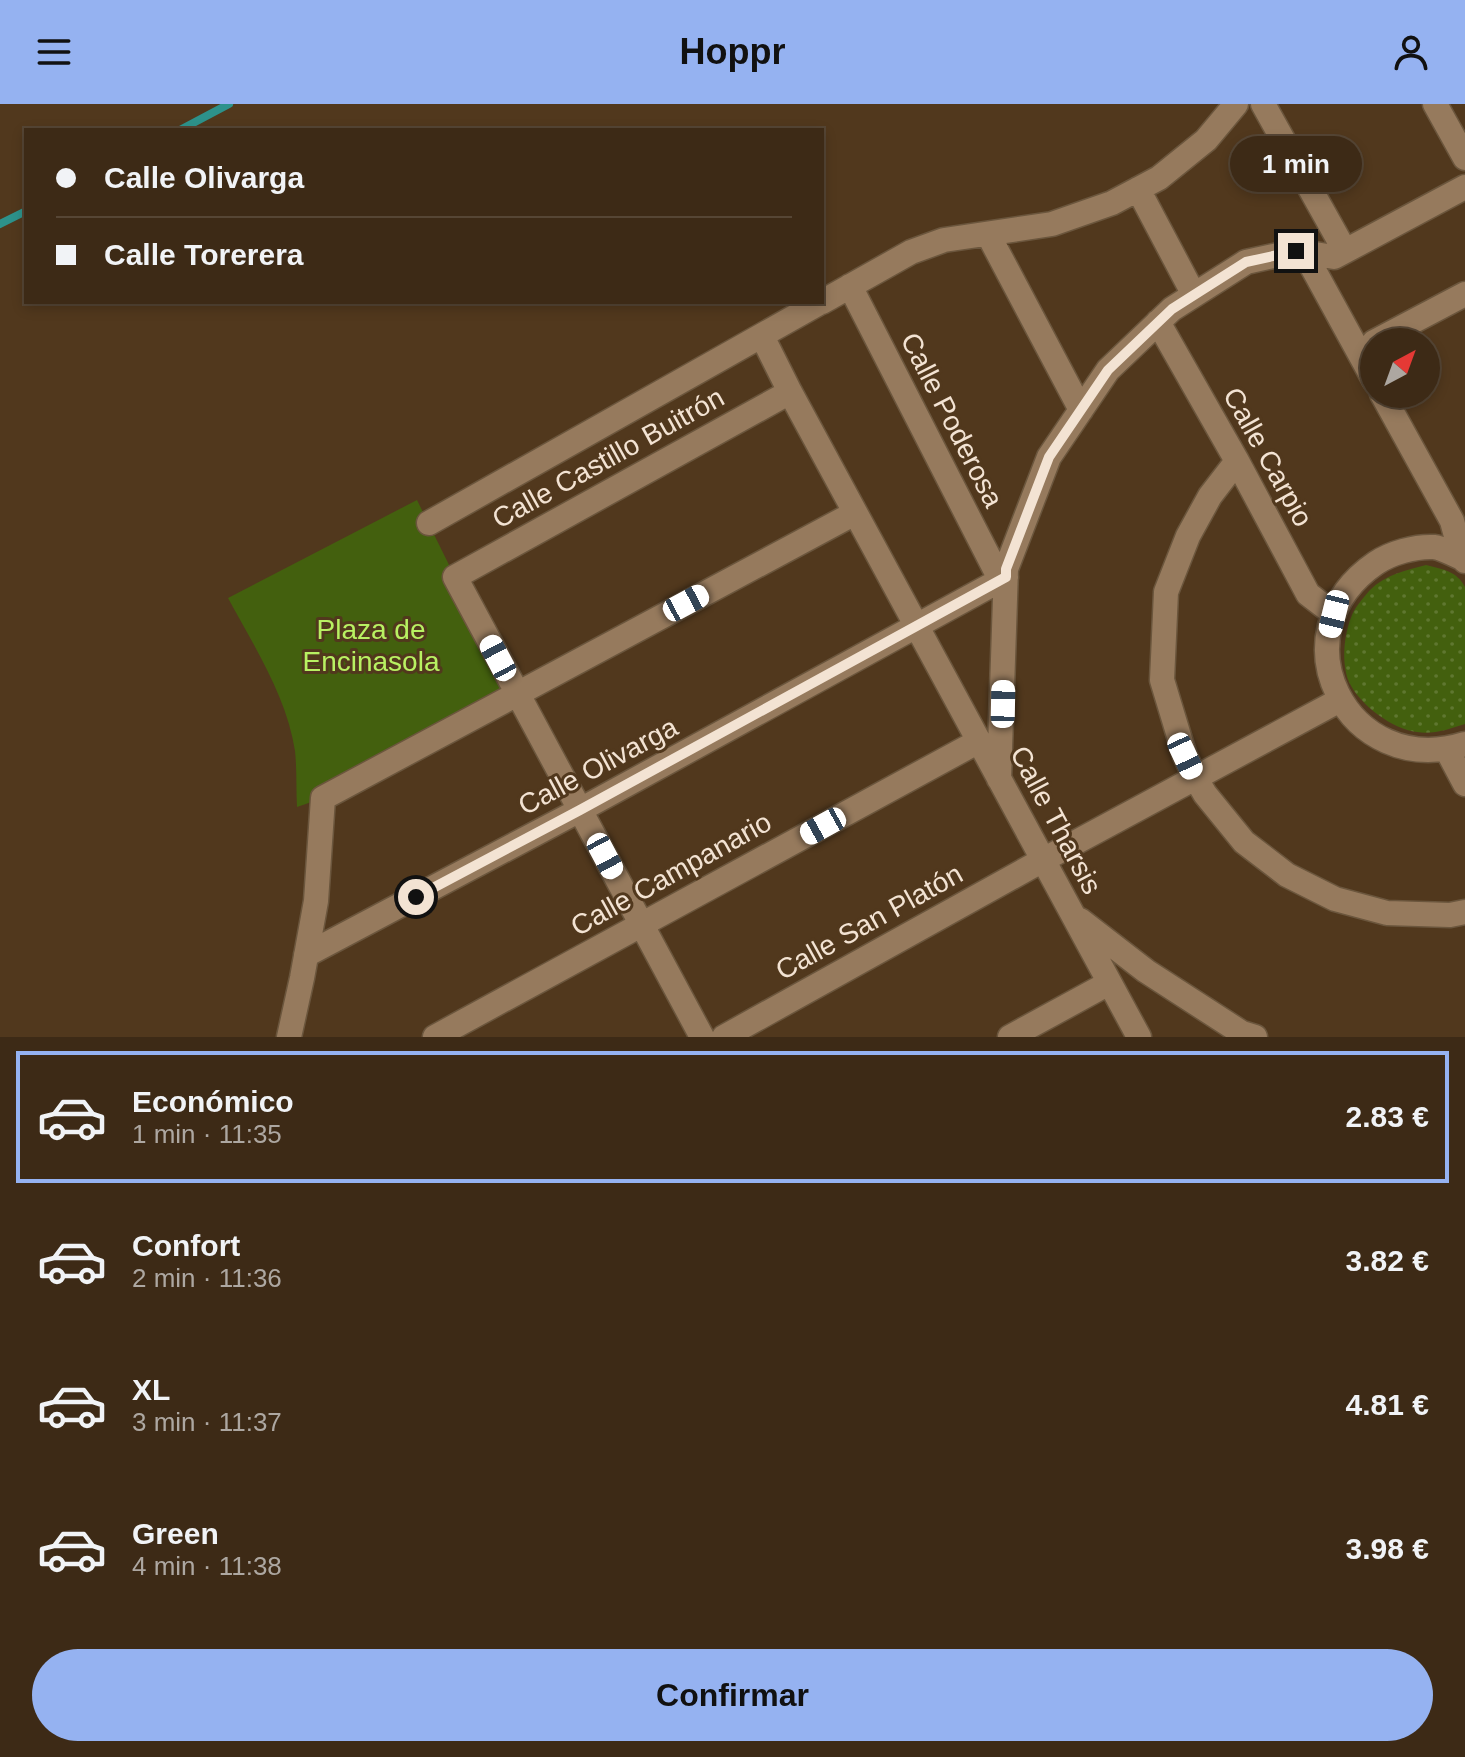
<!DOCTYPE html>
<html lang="es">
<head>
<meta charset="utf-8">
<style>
	:root { --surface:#3d2a16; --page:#483623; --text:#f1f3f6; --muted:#ada7a1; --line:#564635; --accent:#95b2f1 }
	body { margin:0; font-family:Helvetica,sans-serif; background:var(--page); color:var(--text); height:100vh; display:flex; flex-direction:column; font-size:30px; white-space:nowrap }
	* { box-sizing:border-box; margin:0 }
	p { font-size:26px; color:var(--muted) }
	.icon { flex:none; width:44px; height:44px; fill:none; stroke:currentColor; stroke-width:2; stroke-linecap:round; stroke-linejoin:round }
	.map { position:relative; height:933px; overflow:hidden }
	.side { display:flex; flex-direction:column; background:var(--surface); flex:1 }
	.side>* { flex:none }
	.hud { position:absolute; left:24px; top:24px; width:800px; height:176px; border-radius:0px; box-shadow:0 4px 12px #0003,0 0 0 2px var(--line); display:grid; align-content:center; height:176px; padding:0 32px; background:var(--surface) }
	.needle { width:52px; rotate:41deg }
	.tools { position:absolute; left:1360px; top:224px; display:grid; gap:16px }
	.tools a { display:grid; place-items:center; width:80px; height:80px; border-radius:50%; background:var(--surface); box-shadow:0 4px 12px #0003,0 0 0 2px var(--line); font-size:40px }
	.end { position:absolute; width:36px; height:36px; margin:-18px; border:10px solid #f3e3d3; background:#111; box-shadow:0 0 0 4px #111 }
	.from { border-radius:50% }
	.bubble { position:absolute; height:56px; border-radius:28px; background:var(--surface); box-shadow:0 4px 12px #0003,0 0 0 2px var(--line); font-size:26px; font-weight:800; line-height:56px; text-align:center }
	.car { position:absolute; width:24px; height:48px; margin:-24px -12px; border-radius:10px; box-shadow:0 0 6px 2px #0007; background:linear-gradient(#fff 24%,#345 0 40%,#fff 0 76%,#345 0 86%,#fff 0) }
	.hud b { display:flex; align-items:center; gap:28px; height:76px; font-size:30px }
	.hud b+b { border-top:2px solid var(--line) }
	.hud i { width:20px; height:20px; background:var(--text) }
	ul { padding:14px 0 0; list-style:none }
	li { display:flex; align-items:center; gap:24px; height:132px; margin:0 16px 12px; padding:0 16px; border:4px solid transparent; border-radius:0px }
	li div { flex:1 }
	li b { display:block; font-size:30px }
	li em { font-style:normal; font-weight:800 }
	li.active { border-color:var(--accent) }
	li>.icon { width:72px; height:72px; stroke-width:1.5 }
	.cta { display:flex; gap:16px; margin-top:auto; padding:16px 32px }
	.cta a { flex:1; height:92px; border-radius:48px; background:var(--accent); color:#111; font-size:32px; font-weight:800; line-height:92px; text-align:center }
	header { display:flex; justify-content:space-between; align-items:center; height:104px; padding:0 32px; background:var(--accent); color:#111; font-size:36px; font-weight:800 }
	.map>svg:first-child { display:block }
</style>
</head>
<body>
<header><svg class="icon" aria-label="menu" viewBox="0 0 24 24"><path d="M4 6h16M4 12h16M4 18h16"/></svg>Hoppr<svg class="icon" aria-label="person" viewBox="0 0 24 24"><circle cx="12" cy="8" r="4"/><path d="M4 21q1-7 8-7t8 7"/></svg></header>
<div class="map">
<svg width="1465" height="933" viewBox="0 0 1465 933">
	<defs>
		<pattern id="garden-dots" width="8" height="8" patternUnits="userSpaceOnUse" patternTransform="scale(2)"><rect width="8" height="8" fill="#43600e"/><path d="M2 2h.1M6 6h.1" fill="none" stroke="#5f7730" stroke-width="1.8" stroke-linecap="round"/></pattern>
	</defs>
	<rect width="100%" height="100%" fill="#51381d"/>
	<path fill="#43600e" d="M417,396L455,473L517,589L323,694L297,703C296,685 297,666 295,647C287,593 254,542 228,494Z"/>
	<path fill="url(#garden-dots)" d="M1426,461C1442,465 1457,467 1465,483V620C1449,625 1433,631 1417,628C1392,625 1360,601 1349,578C1341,558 1344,530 1352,511C1355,503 1364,493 1370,486C1385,471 1406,466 1426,461Z"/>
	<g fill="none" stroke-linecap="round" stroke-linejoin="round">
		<path stroke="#2d928b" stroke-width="8" d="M180,26L229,0
			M0,120L26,107"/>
		<defs>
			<path id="minor" d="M1263,0L1345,147
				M1435,0L1465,54
				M1138,85L1194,191
				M988,130L1081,306
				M1304,148L1374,276
				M850,182L1001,477
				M822,198L911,148L944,136L1052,120L1112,99L1159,74L1206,36L1236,0
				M1158,218L1237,357L1308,490L1334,510
				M762,232L790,288L1139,933
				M1374,238L1465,190
				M1382,290L1452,417L1462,454
				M1237,357L1210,392L1188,432L1166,488L1162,576L1185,652L1195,673L1205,690L1244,738L1287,771L1335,795L1387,809L1450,811L1465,808
				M429,419L821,198
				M1465,457L1462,454C1454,451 1443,444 1434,443C1415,442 1391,449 1376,459C1273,529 1347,677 1465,640
				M1447,646L1465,680
				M999,675L1006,465L1049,353L1108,266L1172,205L1246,158L1296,147L1334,153L1465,83
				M1080,816L1146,867L1242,929L1255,933
				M306,851L580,706L1006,473
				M289,933L302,874L316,797L323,694L855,409
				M435,933L979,637
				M702,933L455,473L790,288
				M724,933L1043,756L1340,596
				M1010,933L1109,879"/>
		</defs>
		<use href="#minor" stroke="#6b563d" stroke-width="27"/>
		<use href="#minor" stroke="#967a5d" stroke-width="24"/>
	</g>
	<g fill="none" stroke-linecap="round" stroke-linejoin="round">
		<path stroke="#f3e3d3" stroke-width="10" d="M416,793L580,706L1006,473V465L1049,353L1108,266L1172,205L1194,191L1246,158L1296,147"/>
	</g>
	<g text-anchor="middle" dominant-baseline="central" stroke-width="6" stroke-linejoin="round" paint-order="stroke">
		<g font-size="28" fill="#f3e3d3" stroke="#51381d">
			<text transform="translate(952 316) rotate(63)">Calle Poderosa</text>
			<text transform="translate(1268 353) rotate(61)">Calle Carpio</text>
			<text transform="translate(608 354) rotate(-29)">Calle Castillo Buitrón</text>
			<text transform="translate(598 662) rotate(-28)">Calle Olivarga</text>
			<text transform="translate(1056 716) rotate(62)">Calle Tharsis</text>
			<text transform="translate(671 770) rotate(-29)">Calle Campanario</text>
			<text transform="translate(869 818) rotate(-29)">Calle San Platón</text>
		</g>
		<g font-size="28" fill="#b8f162" stroke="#51381d">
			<text x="371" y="525">Plaza de<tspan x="371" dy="32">Encinasola</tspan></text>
		</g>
	</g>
</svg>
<div class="tools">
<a><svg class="needle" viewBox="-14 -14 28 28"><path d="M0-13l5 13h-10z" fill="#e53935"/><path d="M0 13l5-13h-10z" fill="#ada7a1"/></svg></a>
</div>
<i class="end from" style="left:416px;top:793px"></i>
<i class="end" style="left:1296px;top:147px"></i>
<div class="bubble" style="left:1230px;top:32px;width:132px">1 min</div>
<i class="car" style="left:686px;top:499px;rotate:62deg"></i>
<i class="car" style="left:1334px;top:510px;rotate:194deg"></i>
<i class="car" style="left:498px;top:554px;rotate:332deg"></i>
<i class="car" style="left:1003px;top:600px;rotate:1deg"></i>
<i class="car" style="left:1185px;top:652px;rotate:155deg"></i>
<i class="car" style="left:823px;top:722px;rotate:241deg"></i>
<i class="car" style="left:605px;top:752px;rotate:152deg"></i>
<div class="hud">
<b><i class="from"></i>Calle Olivarga</b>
<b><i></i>Calle Torerera</b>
</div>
</div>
<section class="side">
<ul>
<li class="active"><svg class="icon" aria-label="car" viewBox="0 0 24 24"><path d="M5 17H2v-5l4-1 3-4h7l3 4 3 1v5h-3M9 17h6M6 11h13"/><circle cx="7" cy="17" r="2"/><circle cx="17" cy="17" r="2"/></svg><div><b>Económico</b><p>1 min · 11:35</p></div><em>2.83 €</em></li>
<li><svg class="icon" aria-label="car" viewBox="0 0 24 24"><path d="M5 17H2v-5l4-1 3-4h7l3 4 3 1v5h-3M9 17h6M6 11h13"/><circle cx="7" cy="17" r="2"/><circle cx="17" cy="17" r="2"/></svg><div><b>Confort</b><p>2 min · 11:36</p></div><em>3.82 €</em></li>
<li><svg class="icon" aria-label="car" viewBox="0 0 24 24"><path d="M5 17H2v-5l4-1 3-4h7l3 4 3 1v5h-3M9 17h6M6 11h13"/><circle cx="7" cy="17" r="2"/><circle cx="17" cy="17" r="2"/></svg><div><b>XL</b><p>3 min · 11:37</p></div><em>4.81 €</em></li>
<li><svg class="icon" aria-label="car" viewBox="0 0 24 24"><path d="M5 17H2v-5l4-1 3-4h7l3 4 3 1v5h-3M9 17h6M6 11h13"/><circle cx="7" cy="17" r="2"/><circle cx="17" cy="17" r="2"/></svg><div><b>Green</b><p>4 min · 11:38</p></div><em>3.98 €</em></li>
</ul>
<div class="cta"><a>Confirmar</a></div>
</section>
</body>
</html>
